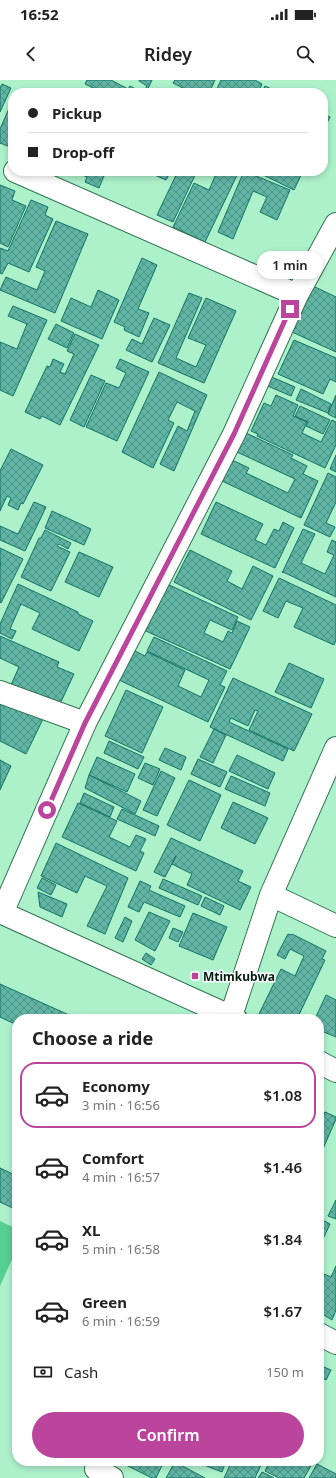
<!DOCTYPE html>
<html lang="en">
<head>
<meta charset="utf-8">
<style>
	:root { --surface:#fff; --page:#f2f2f2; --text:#222; --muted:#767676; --line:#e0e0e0; --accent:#bb459c }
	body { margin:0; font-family:"Noto Sans",sans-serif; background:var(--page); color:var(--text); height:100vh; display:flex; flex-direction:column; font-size:15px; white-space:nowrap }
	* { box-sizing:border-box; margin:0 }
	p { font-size:13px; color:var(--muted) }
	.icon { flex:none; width:22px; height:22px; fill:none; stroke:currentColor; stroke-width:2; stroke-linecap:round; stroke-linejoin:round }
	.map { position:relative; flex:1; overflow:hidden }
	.drawer { position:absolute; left:12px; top:934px; width:312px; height:452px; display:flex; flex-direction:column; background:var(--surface); border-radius:16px; box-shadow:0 2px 6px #0003 }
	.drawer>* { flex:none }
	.top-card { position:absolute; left:8px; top:8px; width:320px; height:88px; border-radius:16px; box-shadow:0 2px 6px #0003; display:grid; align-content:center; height:88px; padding:0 20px; background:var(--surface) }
	.end { position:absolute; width:18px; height:18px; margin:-9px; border:5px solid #bb459c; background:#fff; box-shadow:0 0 0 2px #fff }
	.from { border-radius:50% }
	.bubble { position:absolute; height:28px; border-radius:14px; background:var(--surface); box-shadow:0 2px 6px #0003; font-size:13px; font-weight:600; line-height:28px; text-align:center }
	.top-card b { display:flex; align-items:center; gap:14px; height:38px; font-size:15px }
	.top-card b+b { border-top:1px solid var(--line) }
	.top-card i { width:10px; height:10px; background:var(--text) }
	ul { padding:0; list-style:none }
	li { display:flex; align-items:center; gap:12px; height:66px; margin:0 8px 6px; padding:0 12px; border:2px solid transparent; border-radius:16px }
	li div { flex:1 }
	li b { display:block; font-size:15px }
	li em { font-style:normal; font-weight:600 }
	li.selected { border-color:var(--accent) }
	li>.icon { width:36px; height:36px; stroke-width:1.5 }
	h2 { padding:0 20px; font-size:18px; line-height:48px }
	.pay { display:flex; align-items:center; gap:10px; height:44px; padding:0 20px; font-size:15px }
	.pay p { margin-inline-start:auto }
	.cta { display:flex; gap:8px; margin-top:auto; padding:8px 20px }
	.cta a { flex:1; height:46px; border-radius:24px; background:var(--accent); color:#fff; font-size:16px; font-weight:600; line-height:46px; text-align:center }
	.status { display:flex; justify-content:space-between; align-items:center; height:28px; padding:0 20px; background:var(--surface); direction:ltr }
	.status svg { height:11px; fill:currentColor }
	header { display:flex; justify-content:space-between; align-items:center; height:52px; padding:0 20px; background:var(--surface); font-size:18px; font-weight:600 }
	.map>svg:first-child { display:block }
</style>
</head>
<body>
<div class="status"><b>16:52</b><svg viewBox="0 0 49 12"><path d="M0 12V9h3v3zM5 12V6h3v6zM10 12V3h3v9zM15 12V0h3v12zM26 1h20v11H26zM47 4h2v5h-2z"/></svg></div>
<header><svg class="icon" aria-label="back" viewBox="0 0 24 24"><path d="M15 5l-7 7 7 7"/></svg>Ridey<svg class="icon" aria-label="search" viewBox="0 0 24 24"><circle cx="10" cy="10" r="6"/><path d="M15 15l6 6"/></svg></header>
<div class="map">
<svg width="336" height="1398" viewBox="0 0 336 1398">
	<defs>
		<pattern id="building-cross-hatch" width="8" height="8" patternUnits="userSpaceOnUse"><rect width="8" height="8" fill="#61b5a5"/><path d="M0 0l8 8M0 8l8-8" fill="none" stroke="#4e9385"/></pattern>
	</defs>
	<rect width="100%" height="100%" fill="#adf1cb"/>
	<path fill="#56cf94" d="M0,1141L17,1149V1168L0,1206Z"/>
	<path fill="url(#building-cross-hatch)" stroke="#137364" d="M87,0H111L128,9L130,6L143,13L147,6L139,1V0H152L146,13H104L85,4Z
		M175,0H215L209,13H188L189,11L173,3Z
		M221,0H255L262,4L258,13H215Z
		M2,4L11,8L0,32V8Z
		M265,6L278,12L277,13H261Z
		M11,24L13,25V68L0,63V49Z
		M323,34L330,37L323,51Z
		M73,91H106L99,108L85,102L87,97Z
		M151,91H171L166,100L150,93Z
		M178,91H197L173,142L157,135Z
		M209,91H239L205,162L173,147L194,103L209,110L216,94Z
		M244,91L290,110L277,140L260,132L267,117L253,111L233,159L218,152Z
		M255,91H303L294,110Z
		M0,105L15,111L12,120L26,126L8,167L0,163Z
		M31,120L48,127L45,135L53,139L29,192L8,183L2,194L0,193V168L8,171Z
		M56,141L88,154L55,233L0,210L6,197L37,210L45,191L36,187Z
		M142,178L157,185L138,229L149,233L139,257L124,250L125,247L114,242Z
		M313,206L336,217V272L292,252Z
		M98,210L119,220L102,259L61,241L71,218L91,227Z
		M189,213L202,218L176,278L196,287L206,265L188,258L206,218L236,231L204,303L158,283Z
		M13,226L47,240L13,316L0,310V262L17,269L27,244L8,236Z
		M154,238L170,245L152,282L126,270L132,259L142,264Z
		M56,244L74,253L67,268L48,259Z
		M75,254L99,265L60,345L42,336L40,339L25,332L47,286L50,287L53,279L64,284L60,292L65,294L74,274L67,271Z
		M294,260L336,278V302L330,299L323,314L278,294Z
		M120,279L149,292L117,361L86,347L106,303L119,308L126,293L116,288Z
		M159,292L207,315L174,391L160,384L178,346L187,351L195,331L177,322L168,340L174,343L153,388L122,372Z
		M91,295L105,301L84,347L70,340Z
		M267,295L295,307L291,316L263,304Z
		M301,309L331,324L328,333L296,320Z
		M276,315L298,325L293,336L307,342L302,353L321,362L332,340L336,342V365L325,388L257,356L258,354L251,351L264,323L271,326Z
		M336,315V338L328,334Z
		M300,326L330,340L323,354L306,346L308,342L295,336Z
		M246,353L293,375L291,378L307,386L303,394L318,401L301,438L222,401L232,380L249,388L246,393L288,413L295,399L237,372Z
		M11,369L43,385L23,424L21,423L18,430L8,425L11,418L7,416L0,431V391Z
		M336,375V392L330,389Z
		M328,393L336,397V422L326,443L335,447L330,457L304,445Z
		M34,422L46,427L25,471L0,460V446L18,454Z
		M216,422L263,444L255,460L266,465L274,449L279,451L283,442L294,448L275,488L201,454Z
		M52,431L91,449L84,465L45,448Z
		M303,449L315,454L301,483L325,494L334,475L327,472L332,460L336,462V517L283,492L282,493Z
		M45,450L71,463L68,469L59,464L57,466L70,472L51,511L21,497L39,458H41Z
		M0,468L23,479L1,523L0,522V486L1,483H0Z
		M190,470L232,491L227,501L242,509L253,486L273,496L251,540L174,502Z
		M79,472L113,487L99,517L65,502Z
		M279,498L336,525V560L334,565L294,547L303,528L286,521L278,538L263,531Z
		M165,503L238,537L232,550L210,540L204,553L223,562L228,551L232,553L237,541L250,547L230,589L137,547Z
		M18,504L78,532V534L93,541L79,571L32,549L40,533L21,524L10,549L16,551L12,559L0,553V544Z
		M0,556L59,582L57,587L74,594L59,626L11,605L19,587L0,578Z
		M154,557L227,591L220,605L225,607L208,642L119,600L133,570L145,576L147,572L185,590L178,606L201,617L209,600L147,571Z
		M289,583L324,599L311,628L275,612Z
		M233,598L312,634L294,671L249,650L258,631L255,630L248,646L231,638L229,642L288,669L283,681L210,647Z
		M126,610L163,627L142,673L105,656Z
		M0,619L43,639L26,674L0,661Z
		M214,649L226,655L213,683L200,677Z
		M109,661L144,677L138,689L104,673Z
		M165,668L186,677L181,690L159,680Z
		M237,675L275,693L268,709L229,691Z
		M97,677L135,694L127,712L89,695Z
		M198,679L227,692L220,707L191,694Z
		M0,680L11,686L0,710Z
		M145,683L160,689L153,705L138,698Z
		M161,691L175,698L157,736L143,730Z
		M89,695L141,721L135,734L85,708Z
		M231,696L270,713L265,726L225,709Z
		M189,700L221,715L200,761L167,745Z
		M84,713L114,727L110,737L80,723Z
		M233,722L268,738L255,764L221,748Z
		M78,723L117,741L109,757L130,767L136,755L146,759L140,771L144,773L136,791L62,757Z
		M122,729L159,746L155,756L117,739Z
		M171,758L243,791L238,801L251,807L240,830L187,805L192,794L172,784L176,776L165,797L154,792Z
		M56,763L128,798L105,854L87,846L107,806L85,796L77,813L41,796Z
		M42,798L56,805L51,815L37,808Z
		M163,799L202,816L198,825L159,808Z
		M140,801L151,806L149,810L185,826L180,837L144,822L139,832L128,827Z
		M38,812L67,824L62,837L40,827Z
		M205,817L224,826L220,835L201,826Z
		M149,832L170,841L155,871L135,860Z
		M193,833L227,847L213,880L179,866Z
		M125,837L132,841L123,862L115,858Z
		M173,848L183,852L178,862L169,858Z
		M288,854L291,855L292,854L326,871L322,879L325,880L297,939H270L259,934L281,889L295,896L304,876L290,869L285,879L277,875Z
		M146,873L155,879L151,885L142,879Z
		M0,904L78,939H17V945L0,937Z
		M326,915L336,920V957L319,950V939H315Z
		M325,1032L336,1037V1039L319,1078V1047Z
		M0,1088L17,1096V1130L0,1122Z
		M336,1120V1139L328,1136Z
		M319,1138L330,1144L323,1159L319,1157Z
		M336,1186V1230L332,1240L319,1232V1192L331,1197Z
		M319,1285L331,1290L326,1300L319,1296Z
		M121,1381H164L156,1398H152L120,1382Z
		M205,1381H226L222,1392L204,1385Z
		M232,1381H252L261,1385L255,1398H224Z
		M270,1381H306L312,1384L304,1398H279L265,1391Z
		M175,1382L205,1398H166Z
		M317,1384L336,1394V1398H309Z
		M262,1392L274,1398H258Z"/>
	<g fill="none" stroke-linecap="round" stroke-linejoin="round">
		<defs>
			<path id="street" d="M15,91L297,215
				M0,612L85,643
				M271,815L336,846
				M0,832L236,939
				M2,833L85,643L234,354L297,215L336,144
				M230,939L271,815L336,668
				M319,982L336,991
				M319,1254L336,1263
				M96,1389L112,1398"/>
		</defs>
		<use href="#street" stroke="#327453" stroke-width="24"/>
		<use href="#street" stroke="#fff" stroke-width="22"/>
	</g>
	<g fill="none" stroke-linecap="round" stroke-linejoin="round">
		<path stroke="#bb459c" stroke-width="5" d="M47,730L85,643L234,354L290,229"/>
	</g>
	<rect fill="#bb459c" stroke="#fff" stroke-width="1.5" x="191" y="892" width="8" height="8" rx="2"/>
	<g text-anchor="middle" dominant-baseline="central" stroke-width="3" stroke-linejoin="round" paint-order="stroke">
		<g font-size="12" font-weight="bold" fill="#021d10" stroke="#fff" text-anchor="start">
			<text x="203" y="896">Mtimkubwa</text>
		</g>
	</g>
</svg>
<i class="end from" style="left:47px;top:730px"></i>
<i class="end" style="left:290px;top:229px"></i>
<div class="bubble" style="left:257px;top:171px;width:66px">1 min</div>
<div class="top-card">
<b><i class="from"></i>Pickup</b>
<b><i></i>Drop-off</b>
</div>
<section class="drawer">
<h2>Choose a ride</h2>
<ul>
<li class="selected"><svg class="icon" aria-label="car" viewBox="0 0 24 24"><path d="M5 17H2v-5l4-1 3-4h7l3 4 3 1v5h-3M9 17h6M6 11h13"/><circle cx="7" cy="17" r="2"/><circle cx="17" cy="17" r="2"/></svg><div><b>Economy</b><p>3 min · 16:56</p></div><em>$1.08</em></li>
<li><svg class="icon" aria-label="car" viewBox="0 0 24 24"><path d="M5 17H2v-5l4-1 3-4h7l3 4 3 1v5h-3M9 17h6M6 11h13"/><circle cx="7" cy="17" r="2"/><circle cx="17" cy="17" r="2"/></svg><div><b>Comfort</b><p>4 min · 16:57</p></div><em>$1.46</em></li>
<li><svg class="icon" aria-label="car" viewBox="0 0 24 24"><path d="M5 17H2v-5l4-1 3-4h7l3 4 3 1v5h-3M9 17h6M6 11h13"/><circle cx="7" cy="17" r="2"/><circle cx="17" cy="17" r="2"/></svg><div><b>XL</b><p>5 min · 16:58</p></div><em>$1.84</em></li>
<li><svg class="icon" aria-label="car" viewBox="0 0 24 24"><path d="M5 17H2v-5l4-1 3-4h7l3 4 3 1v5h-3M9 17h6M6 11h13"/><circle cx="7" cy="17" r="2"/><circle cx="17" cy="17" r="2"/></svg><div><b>Green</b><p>6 min · 16:59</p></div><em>$1.67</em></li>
</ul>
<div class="pay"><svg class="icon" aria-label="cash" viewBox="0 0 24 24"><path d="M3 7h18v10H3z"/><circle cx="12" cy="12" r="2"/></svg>Cash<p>150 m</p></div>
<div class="cta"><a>Confirm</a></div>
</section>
</div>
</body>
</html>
